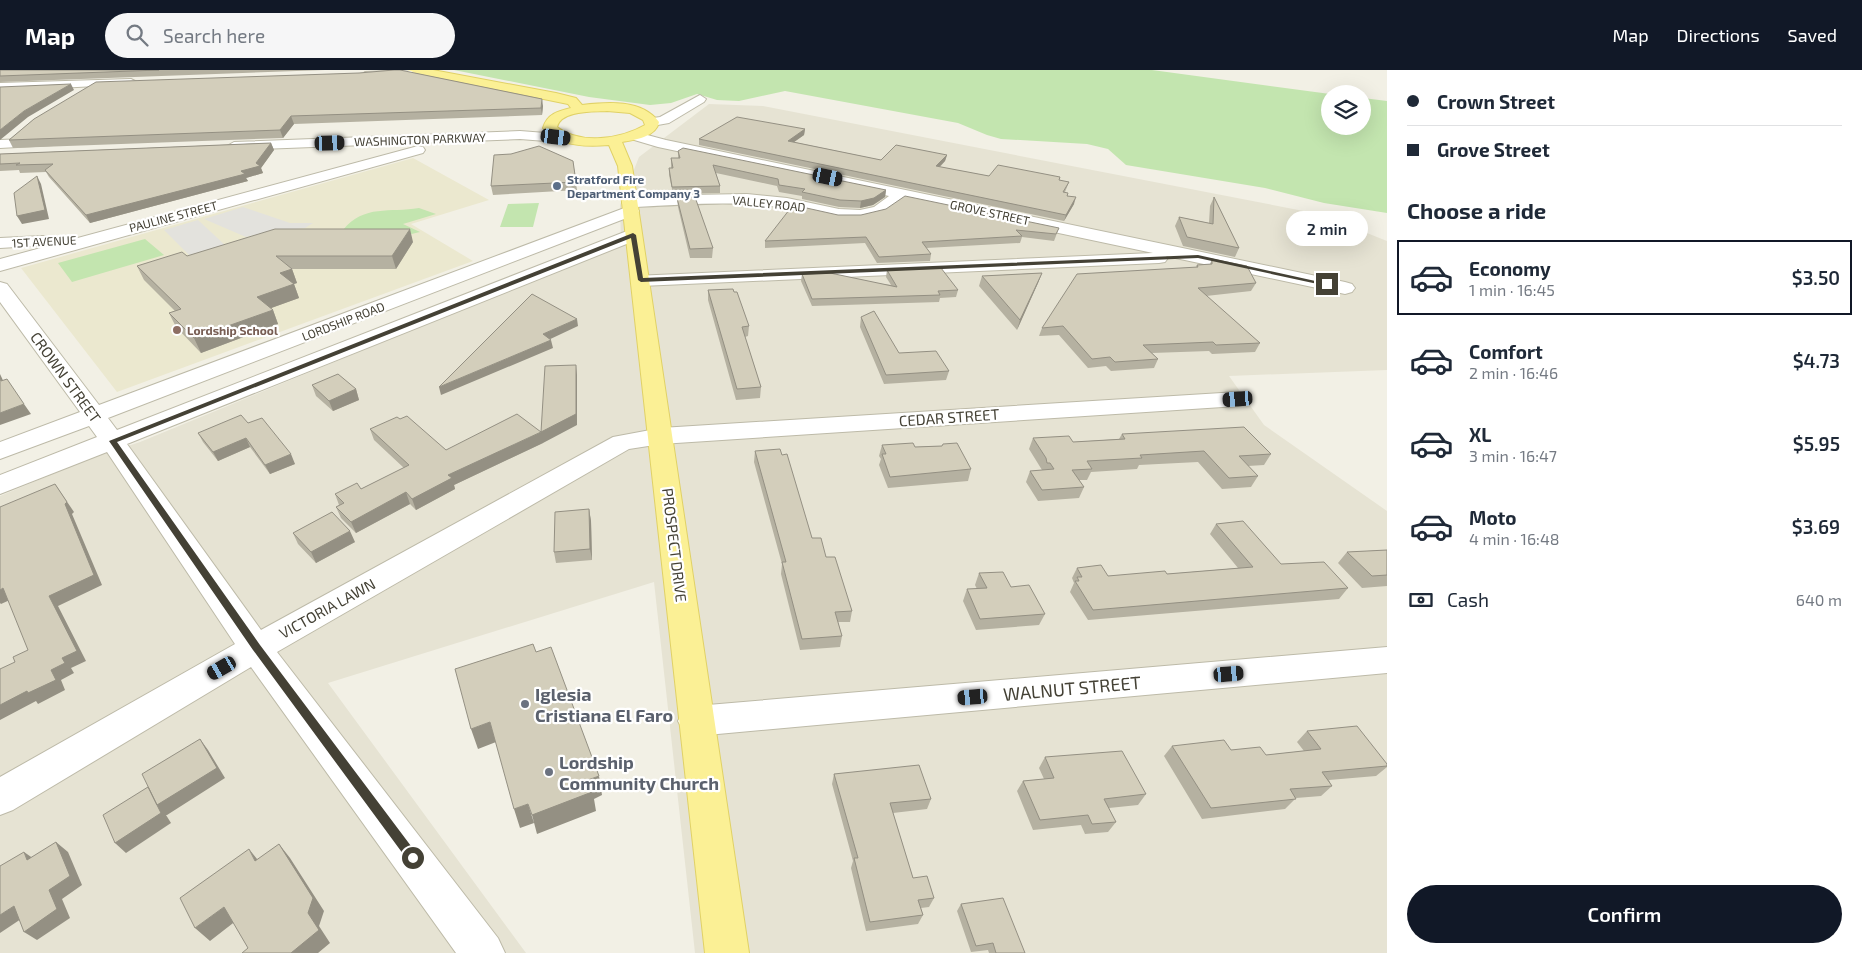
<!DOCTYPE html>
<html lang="en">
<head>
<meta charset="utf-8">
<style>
	:root { --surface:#fff; --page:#f6f6f7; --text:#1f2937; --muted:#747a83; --line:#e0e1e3; --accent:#111827 }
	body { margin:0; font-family:"Exo 2",sans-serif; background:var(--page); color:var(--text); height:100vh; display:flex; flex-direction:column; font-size:19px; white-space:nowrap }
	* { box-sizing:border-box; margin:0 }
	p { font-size:16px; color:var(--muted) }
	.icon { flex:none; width:28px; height:28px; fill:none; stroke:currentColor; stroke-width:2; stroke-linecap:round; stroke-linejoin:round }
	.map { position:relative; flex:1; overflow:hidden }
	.drawer { display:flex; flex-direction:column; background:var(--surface); width:475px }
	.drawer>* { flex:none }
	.hud { display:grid; align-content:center; height:110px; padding:0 20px; background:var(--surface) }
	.tools { position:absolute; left:1321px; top:15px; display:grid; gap:10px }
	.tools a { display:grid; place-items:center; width:50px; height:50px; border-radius:50%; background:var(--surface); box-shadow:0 5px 20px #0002; font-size:25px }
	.end { position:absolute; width:22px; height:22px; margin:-11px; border:6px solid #444135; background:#fff; box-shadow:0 0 0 2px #fff }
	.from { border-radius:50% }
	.bubble { position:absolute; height:35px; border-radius:18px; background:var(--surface); box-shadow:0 5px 20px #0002; font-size:16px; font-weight:600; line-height:35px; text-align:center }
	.car { position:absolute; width:15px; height:30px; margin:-15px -8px; border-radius:6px; box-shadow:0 0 4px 1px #0007; background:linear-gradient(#222 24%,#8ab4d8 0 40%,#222 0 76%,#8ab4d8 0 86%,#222 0) }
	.hud b { display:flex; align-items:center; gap:18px; height:48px; font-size:19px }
	.hud b+b { border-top:1px solid var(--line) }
	.hud i { width:12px; height:12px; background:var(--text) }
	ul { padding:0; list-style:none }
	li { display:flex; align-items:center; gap:15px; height:75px; margin:0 10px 8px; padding:0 10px; border:2px solid transparent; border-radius:0px }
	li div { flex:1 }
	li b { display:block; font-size:19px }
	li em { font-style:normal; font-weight:600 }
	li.on { border-color:var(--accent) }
	li>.icon { width:45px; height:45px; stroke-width:1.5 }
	h2 { padding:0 20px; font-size:22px; line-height:60px }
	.pay { display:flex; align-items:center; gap:12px; height:55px; padding:0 20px; font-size:19px }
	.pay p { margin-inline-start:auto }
	.button { display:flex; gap:10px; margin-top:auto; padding:10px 20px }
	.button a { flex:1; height:58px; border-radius:30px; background:var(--accent); color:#fff; font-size:20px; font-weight:600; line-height:58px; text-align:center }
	header { display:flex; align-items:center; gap:30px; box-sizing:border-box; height:70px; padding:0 25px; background:var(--accent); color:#fff }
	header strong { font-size:24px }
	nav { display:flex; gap:28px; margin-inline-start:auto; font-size:18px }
	.search { width:350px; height:45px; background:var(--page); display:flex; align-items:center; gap:12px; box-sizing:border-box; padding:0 18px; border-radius:28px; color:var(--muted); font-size:19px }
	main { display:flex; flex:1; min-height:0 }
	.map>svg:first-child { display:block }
</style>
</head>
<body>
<header>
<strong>Map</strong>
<div class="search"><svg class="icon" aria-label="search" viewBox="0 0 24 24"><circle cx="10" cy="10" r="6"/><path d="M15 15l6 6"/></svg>Search here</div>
<nav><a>Map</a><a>Directions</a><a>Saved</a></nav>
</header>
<main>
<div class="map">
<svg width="1387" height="883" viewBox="0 0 1387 883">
	<rect width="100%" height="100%" fill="#f2f0e5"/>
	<path fill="#e6e3d3" d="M709,34L763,36L1319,144L1387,171V300L1229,306L1264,355L1387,441V883H695L654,512L328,613L526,883H0V426L91,388L140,372L621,174L620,135L639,87Z"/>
	<path fill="#ebe8cf" d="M413,88L489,130L411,154L473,191L117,322L21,198Z"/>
	<path fill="#c3e5af" d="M454,0H1152L1330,24V56H1362L1363,28L1387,31V143L1324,133L1265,118L1126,95L1108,79L1087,74L1001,69L987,65L958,53L785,21L739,31L717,30L697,24L671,33L650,35L589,27Z
		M539,133L533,157H500L508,134Z
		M419,138L436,144L403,154L420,162L403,166L343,160C364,134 390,143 419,138Z
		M145,169L164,185L72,212L58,193Z"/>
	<path fill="#e3e2dd" d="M243,137L290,153H313L305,158L264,163L246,167L204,149Z
		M198,150L225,175L189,185L164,160Z"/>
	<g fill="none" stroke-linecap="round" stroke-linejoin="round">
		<defs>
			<path id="minor" d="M420,0L414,3L369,7L363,4L365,2Z
				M131,9L137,12L135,14L0,21V13Z
				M700,25L706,29L704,32L669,53L652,56L645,52L647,49L660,47Z
				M520,61L571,65L578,69L571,73L520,69L234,80L227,76L234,72Z
				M636,62L666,70L1345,212L1352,214L1355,218L1352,222L1345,224L1166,186L1168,188L1165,192L1159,193L641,216L634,214L632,210L634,206L1153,183L903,130C891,142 878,149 860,150C830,152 800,139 770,136C726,131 681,135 636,137L639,141L637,144L108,348L117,360L627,161L633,160L639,161L642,165L639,169L127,374L261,560L613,367L661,358L1238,322L1246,324L1250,329L1246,334L1238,336L661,374L629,379L277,582L498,868L505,883H456L251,597L13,740L0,745V707L235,574L107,382L0,424V405L97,367L89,356L0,389V372L80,342L0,232V212L7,214L99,335L627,137L622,133L624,130L689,125L747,124L787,128L839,139L860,140L874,137L889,126L658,77L631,69L629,66L631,63Z
				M48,68L53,69L55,72L53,75L0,78V70Z
				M418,76L423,77L425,80L423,83L0,201V189Z
				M43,166L49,167L52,171L49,175L0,178V168Z
				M1387,577V603L696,666L684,662L678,651L684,640L696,636Z"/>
			<path id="major" d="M409,0H433L556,23L576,28L582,35C607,32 642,29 659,52C656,67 634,70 622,72L632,96L749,883H705L618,96L609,75C588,77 558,77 543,58C547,44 558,41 571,38L568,34L415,3ZM607,41L630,43L643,50L645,55C621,69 580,75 557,57C561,40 593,42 607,41Z"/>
		</defs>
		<use href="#minor" stroke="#bdbaa8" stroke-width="2"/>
		<use href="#major" stroke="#e0d166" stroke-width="2"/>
		<use href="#minor" fill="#fff" fill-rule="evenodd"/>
		<use href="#major" fill="#fbf095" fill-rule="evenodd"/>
	</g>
	<path fill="#b5b1a1" d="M0,0H325L0,12Z
		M543,36L542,45L294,54L283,68L13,78L9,70L34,49Z
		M805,59L804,65L794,72L881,90L947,85L945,91L940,97L989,106L1060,107L1059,110L1069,112L1065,122L1074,134L1064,151L699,75V69Z
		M271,73L274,80L261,98L263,103L246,108L248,111L90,153L49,107L46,102L20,103L19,100L0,101V84Z
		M678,81L886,120L885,127L873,135L860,138L839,137L802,129V126L779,122L777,116L716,103L720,116V123L673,124L669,105V98H671V88H678Z
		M573,91L577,120L493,125L491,116Z
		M1214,127L1239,178L1235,187L1183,176L1175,156L1179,147L1209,153L1210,136Z
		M677,128L713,178L712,188H690L678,137Z
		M838,145L1059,158L1054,171L1022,167L1020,173L926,178L931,184L930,191L877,193L865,173L765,178V171Z
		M413,172L396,199H292L297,213L294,214L299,228L271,238L273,240L278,254L201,283L176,257L169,243L175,241L144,210L137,196Z
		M1212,189L1256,213L1251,221L1206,226L1260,273L1255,282L1212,284L1209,281L1152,283L1158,289L1154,298L1111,301L1106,296L1088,298L1059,265L1039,266L1042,258L1196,197L1197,195L1210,194Z
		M887,200L958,220L956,227L940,228L939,232L812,236L801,211L802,204L891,215L886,207Z
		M1042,203L1038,213L1017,260L979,216L982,206Z
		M708,220L749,256L748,266L745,267L761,317L760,328L736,330L708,230Z
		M861,247L899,283L949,301L946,310L884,314L860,257Z
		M312,315L356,319L359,330L333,341L316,326Z
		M400,349L446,380L543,373L454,415L455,419L416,440L410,434L356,463L341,448L336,437L339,435L335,424L361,419L404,398L374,370L370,359Z
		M248,353L295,394L270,404L250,377L218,391L203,372L198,363Z
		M1122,364L1271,384L1264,395L1248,396L1258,406L1251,417L1222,419L1198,392L1139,395L1137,399L1091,402L1087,410H1079L1084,417L1079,428L1038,431L1026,412L1030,401L1042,400L1029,379L1033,368L1073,372L1119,369Z
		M882,375L915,377L942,376L971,399L968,411L888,418L879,395L881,389L879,386Z
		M755,381L812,468L826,487L852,541L850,552H838L842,566L840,577L800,580L781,504L782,494L754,392Z
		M589,439L591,451L592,490L556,493L554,482Z
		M1216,454L1281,494L1348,518L1339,529L1088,550L1070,522L1074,513L1072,508L1077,498L1108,506L1167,504L1238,498L1210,464Z
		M293,463L355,472L316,493L298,474Z
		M1387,480V516L1362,518L1338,493L1347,482Z
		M979,503L1011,517L1045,544L1039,555L976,560L963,531L967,519H977L975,515Z
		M1307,661L1387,694V697L1376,706L1329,710L1332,716L1321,726L1296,728L1285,739L1202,749L1164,686L1172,676L1231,680L1266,685L1304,681L1297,672Z
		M1045,687L1146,724L1138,735L1109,738L1116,752L1108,762L1085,764L1081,755L1033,760L1017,721L1023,711L1044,709L1039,698Z
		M834,704L931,729L927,739L893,743L913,808L934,828L929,837L921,838L923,845L918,854L866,861L851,798L853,791L832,714Z
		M961,834L1025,883H989L988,880L971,882L957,841Z"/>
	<path fill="#949083" d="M71,14L74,20L28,47L0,70V60L24,41Z
		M542,29L543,36L542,45L541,38Z
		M291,46L294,54L283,68L280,60Z
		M805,59L804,65L787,77L788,71Z
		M271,73L274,80L261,98L263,103L246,108L248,111L90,153L86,145L241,101L256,93Z
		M947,85L945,91L934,102L936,96Z
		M37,106L41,114L49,149L22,154L17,146Z
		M886,120L885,127L873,135L860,138L861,131Z
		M1076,127L1074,134L1064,151L1066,145Z
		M410,159L413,172L396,199L392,186Z
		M292,199L297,213L285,217L280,203Z
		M1042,203L1038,213L1017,260L1020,250Z
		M294,214L299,228L263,241L257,227Z
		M273,240L278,254L201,283L194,268Z
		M577,249L578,256L544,272L543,264Z
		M551,270L553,278L441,325L439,317Z
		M576,295L577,305V355L543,373L541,362Z
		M0,304L8,321L0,309Z
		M356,319L359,330L333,341L329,331Z
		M24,334L31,344L0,355V343Z
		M541,362L543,373L454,415L455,419L416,440L412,429L448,405Z
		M246,368L250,377L218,391L213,382Z
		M291,384L295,394L270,404L265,395Z
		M55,414L74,442L72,444L102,515L58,536L86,591L71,598L74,603L61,610L65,620L38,634L36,631L0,650V635L51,600L62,588L49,526Z
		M406,422L410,434L356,463L351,452Z
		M589,439L591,451L592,490L590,479Z
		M350,461L355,472L316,493L311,482Z
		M3,518L12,529L1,534L0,533V520Z
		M490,652L496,672L478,679L471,659Z
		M200,669L208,680L225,708L167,745H166L171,753L126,783L115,773L148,717Z
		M599,706L602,725L594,729L596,741L537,764L532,745L588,710Z
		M528,734L534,753L520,758L514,739Z
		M56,772L68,782L82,815L62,829L70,848L37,870L24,862L49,820Z
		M279,774L290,788L324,841L319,856L330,873L318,883H291L308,843Z
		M249,779L261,794L255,791Z
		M24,782L37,791L27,790Z
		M14,836L27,845L0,863V845Z
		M224,837L237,850L210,871L195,858Z"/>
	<path fill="#d3cebb" stroke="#949083" d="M0,0H159L0,6Z
		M394,0H400L542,29L541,38L291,46L280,60L9,70L34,49L96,12L359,3Z
		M71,14L24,41L0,60V17Z
		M737,47L805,59L788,71L881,90L896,75L947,85L936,96L989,106L998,95L1060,107L1059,110L1069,112L1063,122L1068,123L1067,126L1076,127L1066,145L699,69Z
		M271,73L256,93L260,96L241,101L245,104L86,145L45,100L53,94L16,95L20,93L0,94V84Z
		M539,76L573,91L576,112L491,116L494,85L511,84Z
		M683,78L886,120L874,128L861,131L840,130L802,122L805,119L779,115L778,109L713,95L720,116L672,117L669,98H673L671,88H680L678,81Z
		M37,106L45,140L17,146L14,123Z
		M905,126L1059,158L1056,164L1016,160L1022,166L922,172L931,184L879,187L866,167L765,171L793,135L838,145H861L886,139Z
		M695,127L713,178L690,179L677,128Z
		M1214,127L1239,178L1187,167L1179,147L1213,154Z
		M275,159H410L392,186H276L292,199L280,203L294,214L257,227L273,240L194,268L169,243L181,239L137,196L182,182L187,186Z
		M1212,189L1247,196L1256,213L1198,218L1260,273L1216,275L1213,272L1143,275L1158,289L1115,292L1110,287L1092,289L1063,256L1042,258L1077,204L1198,197L1197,195L1212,194Z
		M941,198L958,220L938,221L940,225L812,229L802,204L830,203L897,217L887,200Z
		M1042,203L1020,250L982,206Z
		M733,219L734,222H737L749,256L742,257L761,317L737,319L708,220Z
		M532,224L577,249L543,264L551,270L439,317Z
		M874,241L899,283L936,281L949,301L886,305L861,247Z
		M576,295V344L541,362L545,296Z
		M338,304L356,319L329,331L312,315Z
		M0,309L1,311L7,309L24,334L0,343Z
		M517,344L541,362L448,405L452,408L412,429L406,422L351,452L336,437L344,433L335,424L357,413L361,419L409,395L370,359L397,347L400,349L407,346L446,380Z
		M241,345L248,353L262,348L291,384L265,395L246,368L213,382L198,363Z
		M1244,357L1271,384L1239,386L1258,406L1229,408L1204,381L1140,385L1142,388L1087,391L1092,399L1072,400L1084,417L1042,420L1030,401L1054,399L1050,393H1047L1046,388L1033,368L1069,366L1073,372L1125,369L1122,364Z
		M913,373L915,377L942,376L943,374L957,373L971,399L890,407L882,384H886L882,375Z
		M780,379L782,385L787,384L812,468H821L826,487H835L852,541L835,542L842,566L802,569L782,492H786L755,381Z
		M55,414L67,432L65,434L94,505L49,526L77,581L62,588L65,593L51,600L56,610L28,623L27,621L0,635V599L15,592L13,587L28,580L3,518L0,520V437Z
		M589,439L590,479L554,482L555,442Z
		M332,442L350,461L311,482L293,463Z
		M1243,451L1281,494L1324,492L1348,518L1093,540L1075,511H1079L1077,507H1082L1077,498L1101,495L1108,506L1165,501L1167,504L1253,497L1216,454Z
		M1387,480V505L1372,506L1347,482Z
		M1003,502L1011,517L1029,515L1045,544L980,549L967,519L987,518L979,503Z
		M533,574L536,582L551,577L599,706L588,710L592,722L532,745L528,734L514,739L490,652L471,659L455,599Z
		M1357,656L1387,694V696L1322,702L1332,716L1290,719L1296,729L1211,738L1172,676L1224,670L1231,680L1260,677L1266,685L1321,679L1307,661Z
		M200,669L217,698L157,735L142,704Z
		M1122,681L1146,724L1104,729L1116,752L1092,754L1088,745L1040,750L1023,711L1054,708L1045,687Z
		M919,695L931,729L890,733L913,808L927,806L934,828L918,830L923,845L870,852L854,788H858L834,704Z
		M148,717L161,743L115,773L103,745Z
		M56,772L70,806L49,820L57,839L24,862L14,836L0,845V796L24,782L27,790Z
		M279,774L313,828L308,843L319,860L291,883H242L248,878L224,837L195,858L180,828L249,779L255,791Z
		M1003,828L1025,883H996L993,873L976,876L961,834Z"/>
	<path fill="#444135" d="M633,163L636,165L643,208L1198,185L1329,214L1327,216L1198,188L641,212L638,210L631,168L117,372L260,575L417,784L419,788L417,792L413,794L409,792L253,580L109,371Z"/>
	<circle fill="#5c6f8a" stroke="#fff" stroke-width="2" cx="557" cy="116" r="5"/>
	<circle fill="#8d6e63" stroke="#fff" stroke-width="2" cx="177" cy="260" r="5"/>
	<g fill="#6b7280" stroke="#fff" stroke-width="2">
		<circle cx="525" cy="634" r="5"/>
		<circle cx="549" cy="702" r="5"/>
	</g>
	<g text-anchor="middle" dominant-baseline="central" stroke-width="4.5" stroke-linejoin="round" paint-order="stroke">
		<g font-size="12" fill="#444135" stroke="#fff">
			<text transform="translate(420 69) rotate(-2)">WASHINGTON PARKWAY</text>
			<text transform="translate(769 133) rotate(6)">VALLEY ROAD</text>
			<text transform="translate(990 142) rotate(12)">GROVE STREET</text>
			<text transform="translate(173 146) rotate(-15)">PAULINE STREET</text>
			<text transform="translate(44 171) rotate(-3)">1ST AVENUE</text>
			<text transform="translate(343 251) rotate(-21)">LORDSHIP ROAD</text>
		</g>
		<g font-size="12" font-weight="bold" fill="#4e5e75" stroke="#fff" text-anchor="start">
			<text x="567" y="109">Stratford Fire<tspan x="567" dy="14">Department Company 3</tspan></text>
		</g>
		<g font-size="12" font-weight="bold" fill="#785e54" stroke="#fff" text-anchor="start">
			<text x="187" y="260">Lordship School</text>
		</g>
		<g font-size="15" fill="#444135" stroke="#fff">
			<text transform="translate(66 307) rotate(54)">CROWN STREET</text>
			<text transform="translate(949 347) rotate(-4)">CEDAR STREET</text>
			<text transform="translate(675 475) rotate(83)">PROSPECT DRIVE</text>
			<text transform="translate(327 538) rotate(-29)">VICTORIA LAWN</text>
		</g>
		<g font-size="18" fill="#444135" stroke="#fff">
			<text transform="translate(1072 618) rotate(-5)">WALNUT STREET</text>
		</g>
		<g font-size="18" font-weight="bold" fill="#5b616d" stroke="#fff" text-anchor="start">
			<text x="535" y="624">Iglesia<tspan x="535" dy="21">Cristiana El Faro</tspan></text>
			<text x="559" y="692">Lordship<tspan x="559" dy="21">Community Church</tspan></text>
		</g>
	</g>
</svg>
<div class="tools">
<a><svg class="icon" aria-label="layers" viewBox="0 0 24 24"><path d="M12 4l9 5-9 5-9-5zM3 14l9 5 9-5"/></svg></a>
</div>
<i class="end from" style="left:413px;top:788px"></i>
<i class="end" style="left:1327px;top:214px"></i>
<div class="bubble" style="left:1286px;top:141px;width:82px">2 min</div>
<i class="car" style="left:556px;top:67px;rotate:97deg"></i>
<i class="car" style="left:330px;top:73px;rotate:88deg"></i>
<i class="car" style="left:828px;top:107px;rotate:102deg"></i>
<i class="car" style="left:1238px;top:329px;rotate:266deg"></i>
<i class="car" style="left:222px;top:598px;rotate:240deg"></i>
<i class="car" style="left:1229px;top:604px;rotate:85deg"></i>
<i class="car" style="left:973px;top:627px;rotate:265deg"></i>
</div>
<section class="drawer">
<div class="hud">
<b><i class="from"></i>Crown Street</b>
<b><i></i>Grove Street</b>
</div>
<h2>Choose a ride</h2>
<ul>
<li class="on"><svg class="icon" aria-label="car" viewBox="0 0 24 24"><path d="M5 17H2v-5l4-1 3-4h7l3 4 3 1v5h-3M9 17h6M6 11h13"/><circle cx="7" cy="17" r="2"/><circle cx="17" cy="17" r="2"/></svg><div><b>Economy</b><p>1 min · 16:45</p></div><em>$3.50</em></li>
<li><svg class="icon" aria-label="car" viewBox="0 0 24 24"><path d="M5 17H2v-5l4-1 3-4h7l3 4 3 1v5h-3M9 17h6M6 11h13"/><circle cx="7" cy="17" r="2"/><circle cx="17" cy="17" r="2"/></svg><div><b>Comfort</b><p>2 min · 16:46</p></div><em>$4.73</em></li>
<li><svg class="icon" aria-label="car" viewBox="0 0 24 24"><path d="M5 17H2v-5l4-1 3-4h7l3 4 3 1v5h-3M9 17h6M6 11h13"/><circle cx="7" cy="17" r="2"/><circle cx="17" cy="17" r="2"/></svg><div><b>XL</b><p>3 min · 16:47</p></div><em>$5.95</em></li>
<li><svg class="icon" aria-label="car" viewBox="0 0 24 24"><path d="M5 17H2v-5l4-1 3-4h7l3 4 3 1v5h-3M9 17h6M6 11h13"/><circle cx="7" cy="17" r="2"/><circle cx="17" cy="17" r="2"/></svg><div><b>Moto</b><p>4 min · 16:48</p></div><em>$3.69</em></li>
</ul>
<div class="pay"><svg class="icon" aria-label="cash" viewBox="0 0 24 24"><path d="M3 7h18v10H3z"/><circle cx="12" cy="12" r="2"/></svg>Cash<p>640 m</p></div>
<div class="button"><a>Confirm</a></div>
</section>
</main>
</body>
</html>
